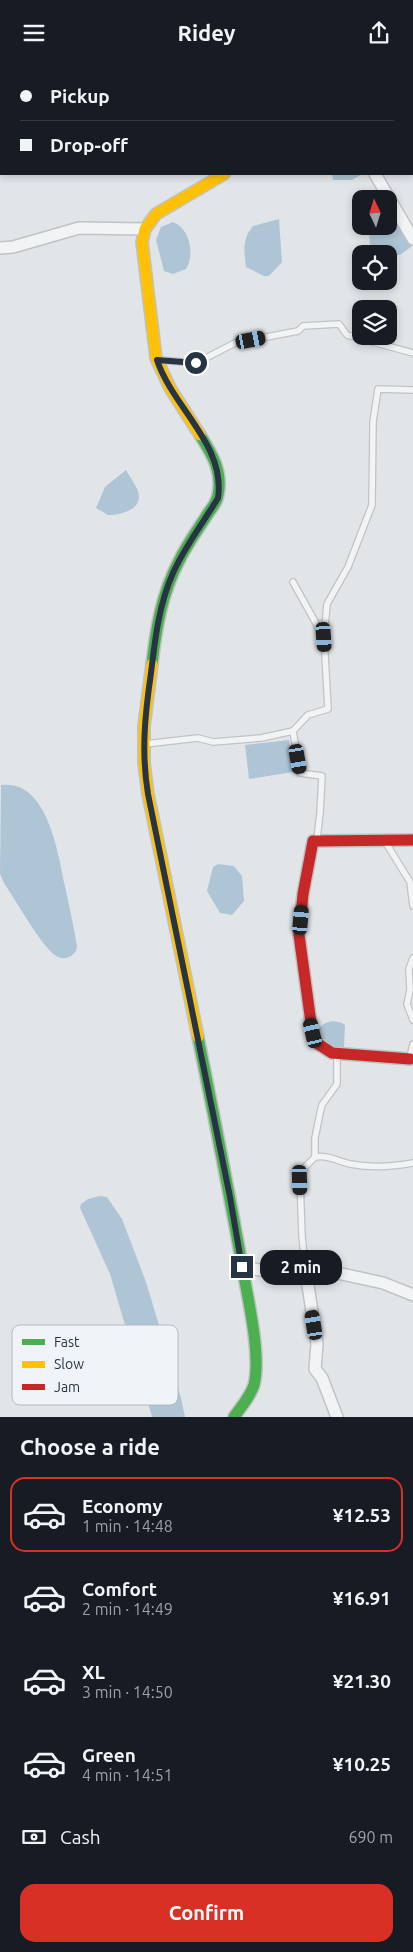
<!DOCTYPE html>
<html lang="en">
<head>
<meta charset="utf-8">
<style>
	:root { --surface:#171b24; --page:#20242c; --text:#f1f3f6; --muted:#9ea1a6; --line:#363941; --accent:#d93025 }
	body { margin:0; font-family:Ubuntu,sans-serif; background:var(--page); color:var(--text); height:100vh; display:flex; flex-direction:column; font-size:19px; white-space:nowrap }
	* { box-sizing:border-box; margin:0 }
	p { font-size:16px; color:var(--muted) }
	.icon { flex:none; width:28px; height:28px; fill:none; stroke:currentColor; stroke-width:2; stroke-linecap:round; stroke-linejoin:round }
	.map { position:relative; height:1352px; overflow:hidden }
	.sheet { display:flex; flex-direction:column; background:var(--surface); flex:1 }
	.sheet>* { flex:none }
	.hud { position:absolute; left:0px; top:0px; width:414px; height:110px; box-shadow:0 2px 8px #0003; display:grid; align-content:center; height:110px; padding:0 20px; background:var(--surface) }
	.needle { width:32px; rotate:356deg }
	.controls { position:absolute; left:352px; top:125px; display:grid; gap:10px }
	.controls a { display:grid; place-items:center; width:45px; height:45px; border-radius:10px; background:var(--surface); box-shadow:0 2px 8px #0003; font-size:25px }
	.end { position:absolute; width:22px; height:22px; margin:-11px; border:6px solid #273443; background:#fff; box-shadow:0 0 0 2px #fff }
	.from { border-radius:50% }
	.bubble { position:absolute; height:35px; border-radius:15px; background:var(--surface); box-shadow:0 2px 8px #0003; font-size:16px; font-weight:700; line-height:35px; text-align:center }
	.car { position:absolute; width:15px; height:30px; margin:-15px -8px; border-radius:6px; box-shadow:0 0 4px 1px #0007; background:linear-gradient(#222 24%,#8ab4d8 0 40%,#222 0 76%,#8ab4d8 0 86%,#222 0) }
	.hud b { display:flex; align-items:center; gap:18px; height:48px; font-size:19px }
	.hud b+b { border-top:1px solid var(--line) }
	.hud i { width:12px; height:12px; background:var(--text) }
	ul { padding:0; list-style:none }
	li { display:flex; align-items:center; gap:15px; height:75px; margin:0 10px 8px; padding:0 10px; border:2px solid transparent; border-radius:15px }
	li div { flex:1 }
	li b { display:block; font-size:19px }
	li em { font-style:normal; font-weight:700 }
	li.current { border-color:var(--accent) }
	li>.icon { width:45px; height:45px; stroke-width:1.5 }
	h2 { padding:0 20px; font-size:22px; line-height:60px }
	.pay { display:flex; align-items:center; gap:12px; height:55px; padding:0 20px; font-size:19px }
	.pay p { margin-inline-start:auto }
	.action { display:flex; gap:10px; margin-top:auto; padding:10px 20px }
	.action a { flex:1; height:58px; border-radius:15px; background:var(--accent); color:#fff; font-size:20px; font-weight:700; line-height:58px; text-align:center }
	header { display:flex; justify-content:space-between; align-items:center; height:65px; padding:0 20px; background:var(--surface); font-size:22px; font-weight:700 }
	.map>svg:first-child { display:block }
</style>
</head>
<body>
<header><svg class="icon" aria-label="menu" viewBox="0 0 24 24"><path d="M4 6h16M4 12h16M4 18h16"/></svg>Ridey<svg class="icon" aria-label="share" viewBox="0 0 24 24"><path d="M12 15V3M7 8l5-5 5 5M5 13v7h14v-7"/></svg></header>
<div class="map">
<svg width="413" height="1352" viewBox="0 0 413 1352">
	<rect width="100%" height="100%" fill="#e2e5e8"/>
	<path fill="#aec5d5" d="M332,109H362L352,115H333Z
		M279,154L282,197L269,211H264L246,202C244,186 242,174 253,161Z
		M173,157C190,163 195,190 186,204L173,209L164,206L156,175L161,162Z
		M389,159L401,160L412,181L400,190H389V189L377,187L370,182C368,163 371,161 389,161Z
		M126,405C130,412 135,419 138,426C144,445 120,450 108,450L96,443L105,422Z
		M289,675L293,707L249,714L245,680Z
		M1,720C48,714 58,789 65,821C69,841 74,861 77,882L76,886C72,892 65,895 58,892C44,886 15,834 4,818L0,809Z
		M218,799L234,801L242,811L244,836L232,850L220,848L207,826L213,802Z
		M333,956L342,958L345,960L344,983L334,984L316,966L325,958Z
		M100,1131L107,1132L122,1154L146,1217L181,1333L185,1352H152L110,1209L80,1143L81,1139L88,1134Z"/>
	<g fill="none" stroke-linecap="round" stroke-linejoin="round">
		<defs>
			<path id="lane" d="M159,295L196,298L235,278L298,266L303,261L339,259L347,270L413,288
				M293,517L318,562L324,568
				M293,666L300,708L322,711L320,748L317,774
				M145,679L198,673L213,677L261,673L293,666L308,650L328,644L324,572L327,539L348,502L372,440L373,357L378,324L413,325
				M386,778L410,817L413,841
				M413,893L409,904L410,925L407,939L413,955
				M410,992L413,979
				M315,1092C329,1090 337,1096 350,1099C371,1103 392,1102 413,1098
				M305,1201L302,1171L300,1115L304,1103L315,1092V1073L320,1048L322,1040L337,1019V990"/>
			<path id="street" d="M353,0L354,1
				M389,1L391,0
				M375,109L413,174
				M0,183L13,182L79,163L145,164
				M305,1201L317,1279L315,1304L322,1313L337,1352
				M242,1202L266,1206H280L305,1201L383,1218L413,1230"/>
			<path id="fast" d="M152,599C156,563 162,528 179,496C187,479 199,463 209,447C213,442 217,436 218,430C223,407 212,389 200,370
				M198,972C214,1051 230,1131 244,1211C249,1239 261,1292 254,1320C250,1332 241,1342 234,1352"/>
			<path id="slow" d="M200,370L170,323L156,293L142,177L145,164L156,149L224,109
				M152,599L144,661V698L148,729L198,972"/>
			<path id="jam" d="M410,994L332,988L318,979L312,965L299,870L303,829L313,776L413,775"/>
		</defs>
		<use href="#lane" stroke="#c0c3c6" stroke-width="8"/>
		<use href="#street" stroke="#c0c3c6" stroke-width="14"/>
		<use href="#fast" stroke="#c0c3c6" stroke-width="14"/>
		<use href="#slow" stroke="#c0c3c6" stroke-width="14"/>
		<use href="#jam" stroke="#c0c3c6" stroke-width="14"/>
		<use href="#lane" stroke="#f2f3f4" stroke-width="5.5"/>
		<use href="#street" stroke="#f2f3f4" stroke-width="11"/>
		<use href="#fast" stroke="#4caf50" stroke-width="11"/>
		<use href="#slow" stroke="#ffc107" stroke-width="11"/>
		<use href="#jam" stroke="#c62828" stroke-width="11"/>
	</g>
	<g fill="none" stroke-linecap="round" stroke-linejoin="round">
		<path stroke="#273443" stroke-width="6" d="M196,298L157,295C173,343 226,380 218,433C203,458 185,481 173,508C159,539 155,574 151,608C145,649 141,687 148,729L230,1132L242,1202"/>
	</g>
	<rect x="12" y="1260" width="166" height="80" rx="8" fill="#f0f4f8" stroke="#b4bac2" stroke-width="1"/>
	<rect x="22" y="1274" width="23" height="6" fill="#4caf50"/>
	<rect x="22" y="1296" width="23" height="7" fill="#ffc107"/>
	<rect x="22" y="1319" width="23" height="6" fill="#c62828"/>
	<g font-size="14" fill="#273443">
		<text x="54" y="1282">Fast</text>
		<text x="54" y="1304">Slow</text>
		<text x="54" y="1327">Jam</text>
	</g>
</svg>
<div class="controls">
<a><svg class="needle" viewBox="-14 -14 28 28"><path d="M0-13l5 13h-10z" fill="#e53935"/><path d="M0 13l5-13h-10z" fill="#9ea1a6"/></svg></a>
<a><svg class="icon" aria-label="locate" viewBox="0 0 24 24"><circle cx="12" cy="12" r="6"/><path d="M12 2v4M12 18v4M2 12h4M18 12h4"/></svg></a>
<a><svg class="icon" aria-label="layers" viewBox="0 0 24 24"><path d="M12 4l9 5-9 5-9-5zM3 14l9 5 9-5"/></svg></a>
</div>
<i class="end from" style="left:196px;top:298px"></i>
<i class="end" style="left:242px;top:1202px"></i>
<div class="bubble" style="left:260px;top:1185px;width:82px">2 min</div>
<i class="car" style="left:251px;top:275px;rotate:79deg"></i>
<i class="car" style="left:324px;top:572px;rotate:176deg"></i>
<i class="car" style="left:298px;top:694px;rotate:170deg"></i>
<i class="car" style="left:301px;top:855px;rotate:5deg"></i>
<i class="car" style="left:313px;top:968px;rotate:347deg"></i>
<i class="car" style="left:300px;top:1115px;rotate:178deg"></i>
<i class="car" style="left:314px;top:1260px;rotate:351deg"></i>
<div class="hud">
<b><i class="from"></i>Pickup</b>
<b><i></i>Drop-off</b>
</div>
</div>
<section class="sheet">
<h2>Choose a ride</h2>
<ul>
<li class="current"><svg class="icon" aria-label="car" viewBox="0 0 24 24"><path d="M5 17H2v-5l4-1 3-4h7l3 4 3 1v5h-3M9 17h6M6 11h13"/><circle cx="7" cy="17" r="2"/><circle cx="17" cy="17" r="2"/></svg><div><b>Economy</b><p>1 min · 14:48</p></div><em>¥12.53</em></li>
<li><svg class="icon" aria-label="car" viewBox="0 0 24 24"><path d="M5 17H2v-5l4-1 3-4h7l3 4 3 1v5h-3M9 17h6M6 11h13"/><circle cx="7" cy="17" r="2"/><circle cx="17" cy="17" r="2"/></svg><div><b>Comfort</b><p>2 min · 14:49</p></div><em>¥16.91</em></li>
<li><svg class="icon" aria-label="car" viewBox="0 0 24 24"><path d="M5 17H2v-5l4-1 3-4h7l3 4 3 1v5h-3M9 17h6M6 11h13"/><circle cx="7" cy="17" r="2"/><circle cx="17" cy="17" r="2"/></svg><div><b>XL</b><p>3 min · 14:50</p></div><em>¥21.30</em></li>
<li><svg class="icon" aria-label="car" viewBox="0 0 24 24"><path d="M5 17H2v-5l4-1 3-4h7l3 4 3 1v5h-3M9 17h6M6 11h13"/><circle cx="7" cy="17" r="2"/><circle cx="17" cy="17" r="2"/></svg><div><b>Green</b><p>4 min · 14:51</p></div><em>¥10.25</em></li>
</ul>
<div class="pay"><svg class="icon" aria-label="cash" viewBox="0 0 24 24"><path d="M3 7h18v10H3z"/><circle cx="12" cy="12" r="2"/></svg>Cash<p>690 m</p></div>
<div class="action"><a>Confirm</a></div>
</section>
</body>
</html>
